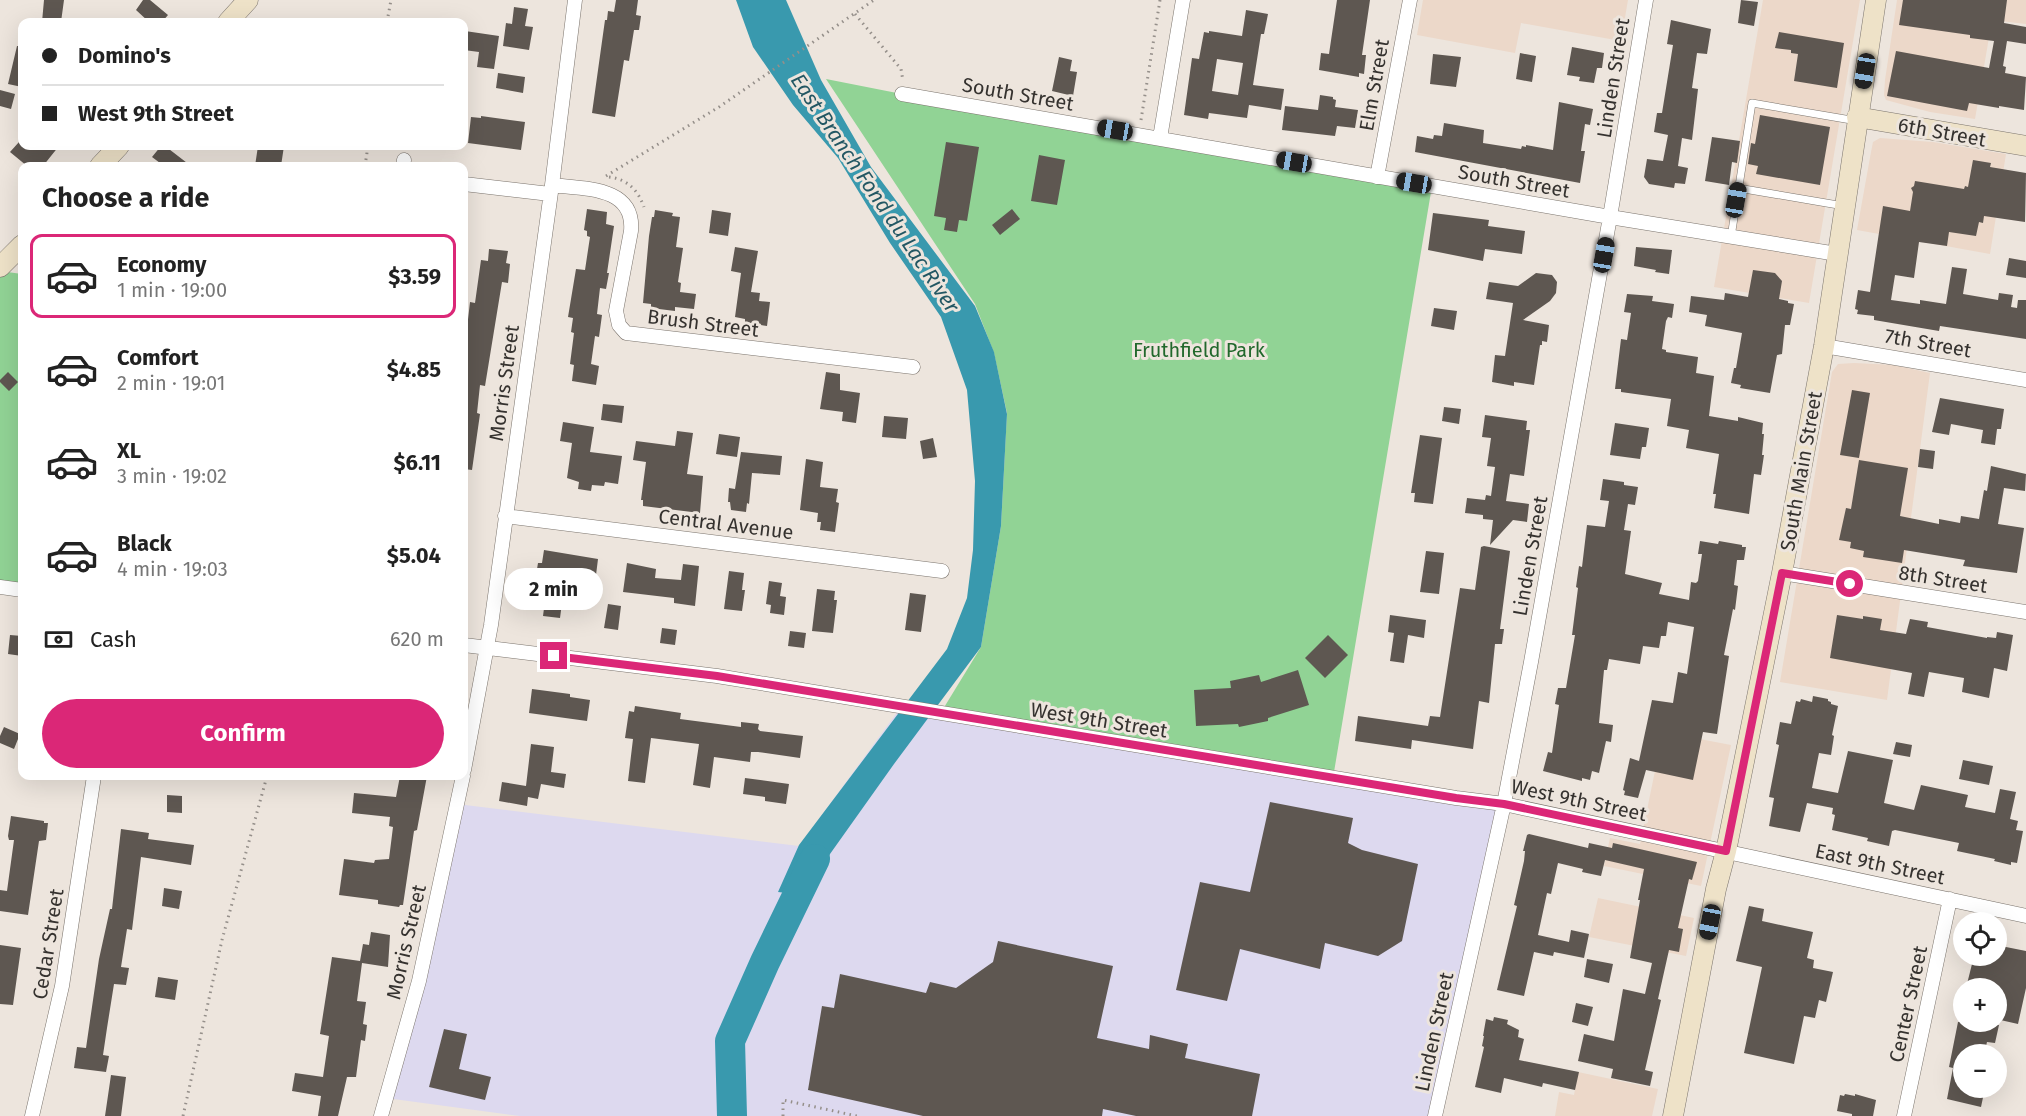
<!DOCTYPE html>
<html lang="en">
<head>
<meta charset="utf-8">
<style>
	:root { --surface:#fff; --page:#f2f2f2; --text:#222; --muted:#767676; --line:#e0e0e0; --accent:#db2777 }
	body { margin:0; font-family:"Fira Sans",sans-serif; background:var(--page); color:var(--text); height:100vh; display:flex; flex-direction:column; font-size:22px; white-space:nowrap }
	* { box-sizing:border-box; margin:0 }
	p { font-size:20px; color:var(--muted) }
	.icon { flex:none; width:33px; height:33px; fill:none; stroke:currentColor; stroke-width:2; stroke-linecap:round; stroke-linejoin:round }
	.map { position:relative; flex:1; overflow:hidden }
	.sheet { position:absolute; left:18px; top:162px; width:450px; height:618px; display:flex; flex-direction:column; background:var(--surface); border-radius:12px; box-shadow:0 6px 24px #0002 }
	.sheet>* { flex:none }
	.hud { position:absolute; left:18px; top:18px; width:450px; height:132px; border-radius:12px; box-shadow:0 6px 24px #0002; display:grid; align-content:center; height:132px; padding:0 24px; background:var(--surface) }
	.fabs { position:absolute; left:1953px; top:912px; display:grid; gap:12px }
	.fabs a { display:grid; place-items:center; width:54px; height:54px; border-radius:50%; background:var(--surface); box-shadow:0 6px 24px #0002; font-size:30px }
	.end { position:absolute; width:27px; height:27px; margin:-14px; border:8px solid #db2777; background:#fff; box-shadow:0 0 0 3px #fff }
	.from { border-radius:50% }
	.bubble { position:absolute; height:42px; border-radius:21px; background:var(--surface); box-shadow:0 6px 24px #0002; font-size:20px; font-weight:700; line-height:42px; text-align:center }
	.car { position:absolute; width:18px; height:36px; margin:-18px -9px; border-radius:8px; box-shadow:0 0 4px 2px #0007; background:linear-gradient(#222 24%,#8ab4d8 0 40%,#222 0 76%,#8ab4d8 0 86%,#222 0) }
	.hud b { display:flex; align-items:center; gap:21px; height:57px; font-size:22px }
	.hud b+b { border-top:2px solid var(--line) }
	.hud i { width:15px; height:15px; background:var(--text) }
	ul { padding:0; list-style:none }
	li { display:flex; align-items:center; gap:18px; height:84px; margin:0 12px 9px; padding:0 12px; border:3px solid transparent; border-radius:12px }
	li div { flex:1 }
	li b { display:block; font-size:22px }
	li em { font-style:normal; font-weight:700 }
	li.selected { border-color:var(--accent) }
	li>.icon { width:54px; height:54px; stroke-width:1.5 }
	h2 { padding:0 24px; font-size:27px; line-height:72px }
	.pay { display:flex; align-items:center; gap:15px; height:66px; padding:0 24px; font-size:22px }
	.pay p { margin-inline-start:auto }
	.action { display:flex; gap:12px; margin-top:auto; padding:12px 24px }
	.action a { flex:1; height:69px; border-radius:36px; background:var(--accent); color:#fff; font-size:24px; font-weight:700; line-height:69px; text-align:center }
	.map>svg:first-child { display:block }
</style>
</head>
<body>
<div class="map">
<svg width="2026" height="1116" viewBox="0 0 2026 1116">
	<rect width="100%" height="100%" fill="#ede5dd"/>
	<path fill="#ecd8c9" d="M1423,0H1628L1621,41L1521,23L1515,53L1417,35Z
		M1763,0H1860L1809,303L1714,287Z
		M1897,0H2026V24L1992,20L1975,119L1930,112L1886,100L1884,95L1885,80Z
		M1880,138L1933,142L2006,154L1990,254L1857,230L1871,152L1873,142Z
		M1854,363L1894,365L1930,373L1887,700L1780,682L1832,372L1838,364Z
		M1663,732L1731,745L1701,886L1604,866L1610,838L1640,844Z
		M1598,898L1694,918L1686,956L1589,937Z
		M1578,1072L1658,1089L1652,1116H1555L1559,1092L1574,1095Z"/>
	<path fill="#ddd9ef" d="M901,707L1504,804L1435,1116H520L386,1098L457,804L799,846Z"/>
	<path fill="#91d395" d="M826,79L902,94L1432,186L1333,778L940,714L981,647L1001,526L1007,413L994,353L975,304Z
		M0,271L22,274V590L0,587Z"/>
	<path fill="#3999ae" d="M736,0H786L821,80L871,167L975,306L994,352L1007,414L1001,526L981,647L894,764L830,854L813,896L778,892L799,845L947,649L967,598L973,550L975,481L967,390L941,317L890,243L838,158L793,105L753,47Z"/>
	<g fill="none" stroke-linecap="round" stroke-linejoin="round">
		<path stroke="#3999ae" stroke-width="30" d="M732,1116L730,1041L765,962L815,859"/>
	</g>
	<path fill="#5e5751" fill-rule="evenodd" d="M44,0H64L61,22H42Z
		M143,0H150L168,15L162,22H149L136,10Z
		M616,0H638L636,15L641,16L639,30H634L629,61L624,60L615,117L592,113L605,20H607L608,11L614,12Z
		M1337,0H1370L1362,55H1366L1364,74L1359,73V77L1319,70L1321,53L1329,54Z
		M1741,0L1758,2L1754,26L1738,23Z
		M1903,0H2007L2004,23L2026,27V44L2007,41L2003,66L2006,67L2005,73L2026,77L2024,110L1999,106V108L1969,103L1967,111L1887,96L1896,51L1989,68L1994,41L1970,38V35L1899,25Z
		M514,7L528,9L525,26L533,27L529,50L503,46L506,23L512,24Z
		M1246,10L1268,14L1264,34H1261L1253,85L1284,89L1281,110L1249,105L1247,118L1209,113L1208,119L1184,115L1192,58L1199,59L1204,32L1209,33V31L1242,36ZM1217,59L1243,63L1238,95L1212,91Z
		M1671,20L1711,29L1707,54L1697,53L1692,88L1698,89L1692,140L1682,138L1678,166L1688,168L1685,184L1675,183L1674,188L1649,184L1644,177L1647,159L1663,161L1668,135L1654,132L1657,113H1662L1673,45L1667,44Z
		M465,31L499,36L494,69L477,67L479,52L464,50Z
		M1779,32L1844,43L1837,88L1794,81L1798,54L1791,53V50L1775,48Z
		M17,46H22V87L8,84Z
		M1572,47L1604,53L1602,68H1597L1594,83L1579,81L1580,77L1567,75Z
		M1520,53L1536,56L1532,82L1516,79Z
		M1433,54L1461,57L1456,87L1430,84Z
		M1059,57L1072,60L1070,71L1077,72L1073,96L1052,91Z
		M498,73L525,77L523,93L496,88Z
		M0,90L15,94L11,109L0,106Z
		M1320,95L1333,97V99L1336,100L1335,107L1358,110L1355,128L1337,126L1335,136L1282,130L1285,106L1318,110Z
		M1559,102L1593,109L1590,125L1585,124L1581,151H1585L1580,183L1415,152L1417,136L1433,139L1434,135L1442,136L1444,123L1484,130L1483,143L1521,149L1522,146L1526,147V145L1553,150Z
		M1760,115L1830,127L1820,185L1756,174L1758,166L1748,164L1751,143L1755,144Z
		M481,116L525,122L521,150L468,143L471,117L481,118Z
		M1712,137L1740,141L1737,163L1732,162L1729,185L1705,181Z
		M19,142L22,146H59L43,166H27L10,152Z
		M946,142L979,147L967,221L959,220L957,232L944,230L946,218L934,216Z
		M161,146H165L191,166H164L152,157Z
		M258,146H284L281,166H255Z
		M1039,155L1065,160L1057,205L1031,201Z
		M1973,160L1991,163L1990,167L2026,173L2025,222L1984,216L1983,223L1979,222L1976,236L1949,232L1947,246L1919,242L1914,278L1895,275L1891,300L1920,304V300L1946,304L1952,267L1967,269L1963,294L1998,300L1999,293L2013,295L2011,307L2017,308L2018,300H2026V339L1940,326L1939,331L1874,320V316L1857,314L1858,310L1855,309L1858,290L1870,292L1883,206L1910,211L1913,192L1911,188L1914,186L1915,181L1964,189L1965,186L1968,187Z
		M587,209L607,212L606,224L614,226L607,273H609L606,289L600,288L597,314L602,315L599,337L595,336L591,364L599,366L596,385L572,381L574,365L570,364L574,333L571,332L573,318L568,317L576,269L585,270L590,237L587,236V231L584,230Z
		M1012,209L1020,219L1000,235L992,225Z
		M655,210L673,213L672,216L680,217L676,247L683,248L678,282L681,283L680,292L696,294L694,309L675,307V311L651,308V304L643,303L649,236L652,217H654Z
		M712,210L731,213L728,236L709,233Z
		M1433,213L1489,220L1488,226L1525,231L1522,254L1485,249L1483,261L1428,250Z
		M735,247L758,251L751,292L760,293L759,301L770,302L767,326L745,323V319L735,317L741,273L731,271Z
		M1636,247L1672,250L1669,274L1655,272L1656,270L1634,266Z
		M489,249L508,251L506,263L510,264L508,283L502,282L485,386L480,385L477,413L480,414L472,470L464,469V335L465,327L467,328L470,302L475,303L481,260L488,261Z
		M2009,258L2026,261V278L2006,275Z
		M1753,270L1775,273L1782,281L1779,299L1788,301V303L1794,304L1790,325H1785L1782,354L1777,355L1770,393L1740,388L1741,385L1731,383L1734,368H1736L1742,333L1705,326L1707,315L1689,312L1691,296L1724,300L1725,293L1748,297Z
		M1536,273L1552,275L1557,282L1556,293L1550,301L1523,320L1549,325L1547,342L1542,341V345H1540L1534,385L1514,382V386L1492,382L1495,355L1505,356L1513,303L1486,299L1489,282L1518,286Z
		M1627,294L1653,296L1652,301L1674,304L1672,318L1668,317L1666,321L1662,349L1666,350V352L1698,357L1696,373L1714,376L1709,416L1738,421V417L1763,423L1762,434H1764L1762,455H1764L1761,475L1754,474L1749,514L1714,508L1716,494H1713L1719,454L1686,448L1689,430L1667,426L1671,399L1621,392V389H1615L1621,339L1627,340L1631,313L1624,312Z
		M1434,308L1457,311L1454,330L1431,326Z
		M8,372L18,382L9,391L0,382V380Z
		M826,372L840,374V390L860,393L856,423L842,421L843,412L820,409Z
		M1852,390L1870,393L1859,458L1840,455Z
		M1940,398L2004,409L2001,429H1997L1995,445L1981,443L1983,430L1951,424L1949,435L1932,432Z
		M603,404L624,406L622,423L601,420Z
		M1444,407L1461,409L1459,424L1442,421Z
		M1485,415L1527,421L1526,430H1530L1524,476L1510,474L1506,501L1529,504L1527,522L1513,520L1490,545L1493,520L1483,519V515L1465,513L1467,498L1485,500L1486,495L1491,496L1495,467L1487,466L1491,438L1482,437Z
		M884,416L908,418L906,439L882,437Z
		M563,422L594,427L590,452L622,456L618,484L605,482L604,486L592,485L591,491L578,489L579,482L567,478L572,443L560,441Z
		M1615,423L1649,428L1646,447H1642L1640,459L1610,455Z
		M677,431L693,433L687,474L703,476L700,513L643,506V500H641L646,462L633,460L636,441L675,446Z
		M719,434L740,437L737,457L716,454Z
		M1420,435L1442,438L1433,504L1414,502L1415,493H1411Z
		M933,438L937,457L923,459L920,441Z
		M1920,449L1935,451L1933,469L1918,467Z
		M741,452L782,456L780,475L752,473L749,504L747,503L746,512L731,510L730,502H728L729,488L735,489Z
		M806,459L823,462L820,487L838,489L836,502L839,503L835,532L820,530L821,522H817L818,513L800,510Z
		M1859,460L1908,468L1900,516L1939,524V519L1960,523L1961,516L1979,519L1984,490L1987,491L1991,466L2026,474L2025,491L2004,488L1998,524L2024,528L2017,573L1963,566L1965,560L1904,550L1902,563L1863,557L1864,551L1850,548L1851,542L1839,540L1846,508L1851,509Z
		M1603,479L1624,482V485L1638,487L1635,505L1628,504L1624,530L1631,531L1625,574L1662,583L1659,594L1689,600L1691,582L1696,583L1698,581L1702,554H1698L1700,541L1718,544L1719,541L1742,545V547H1746L1744,560H1737L1734,585L1738,586L1735,610L1733,609L1724,655L1729,656L1717,734L1703,732L1693,780L1646,770L1638,798L1624,795L1625,791L1623,790L1630,758L1639,761L1652,700L1673,703L1678,672L1687,674L1694,627L1668,622L1666,636H1661L1659,648L1643,646L1640,664L1609,659L1607,670H1604L1599,723L1613,725L1611,742L1606,741L1599,773L1592,771L1590,780L1582,778V781L1543,771L1548,752L1552,753L1559,705L1555,704L1558,688H1566L1575,635H1572L1578,588L1576,587L1579,566L1582,567L1587,525L1605,527L1609,501L1600,500Z
		M1484,546L1510,551L1500,629H1504L1502,644H1495L1489,703L1479,701L1473,749L1412,740L1411,749L1355,741L1358,716L1428,726L1430,716L1440,717L1460,588L1475,590L1481,547Z
		M544,550L598,559L592,607L562,603L560,618L543,616L546,593H542L541,581H539V576L536,575L538,563H542Z
		M1426,551L1444,553L1439,594L1420,592Z
		M627,563L656,569L655,578L681,580L683,564L699,566L695,606L674,603V598L623,592Z
		M729,571L744,573L742,590H745L742,611L724,609Z
		M769,581L782,583L780,596L786,597L784,615L770,613L771,605L766,604Z
		M817,589L835,591L834,600H837L833,633L812,631Z
		M910,593L926,595L921,632L905,630Z
		M608,604L621,606L618,630L604,628Z
		M1390,615L1426,620L1424,638L1408,635L1404,663L1390,661L1394,633L1388,632Z
		M1837,615L1863,619V616L1882,619L1880,630L1906,634L1910,619L1928,622L1927,627L1987,638V637L1996,638L1997,632L2013,635L2007,671L1994,668L1989,698L1962,692L1964,678L1929,672L1924,697L1908,694L1912,673L1830,658Z
		M662,628L677,630L675,645L660,643Z
		M790,631L806,633L804,648L788,646Z
		M10,635L22,636V656L8,654Z
		M1328,635L1348,655L1325,678L1305,658Z
		M1298,670L1309,705L1268,718V721L1239,727L1238,724L1196,726L1194,690L1231,688L1230,681L1259,675L1261,682Z
		M532,689L570,694V697L590,700L587,721L529,713Z
		M1813,696L1828,699V701L1831,702V704L1838,706L1832,735L1834,736L1831,755L1819,753L1812,788L1838,793L1848,751L1893,760L1884,803L1914,810L1921,785L1968,795L1965,807L1995,813L2000,789L2016,792L2010,819L2018,821L2016,830L2023,831L2017,863L2011,862V865L1994,861L1995,859L1957,851L1959,843L1895,830L1892,831L1889,846L1867,841L1868,838L1832,830L1835,815L1832,814L1833,808L1807,803L1800,832L1769,826L1774,798L1769,797L1779,745L1776,744L1780,722L1791,724L1796,701L1800,702L1801,699L1812,702Z
		M635,706L681,713L680,719L741,727V722L759,724L758,729L760,731L803,736L800,758L758,752H751L750,762L714,757L710,788L693,785L699,744L651,738L645,783L628,781L633,739L625,738L629,711L634,712Z
		M4,727L20,734L14,749L0,743V736Z
		M1896,742L1912,745L1910,757L1893,754Z
		M531,744L554,747L551,772L566,774L564,788L541,784L538,799L528,797L527,806L499,801L502,782L526,786Z
		M1963,760L1993,766L1989,785L1959,779Z
		M400,776H427L417,830L414,831L403,905H400L399,907L378,904V900L339,895L344,859L374,863L375,860L389,859L393,827L389,826L390,817L352,813L354,793L396,797Z
		M745,778L789,784L786,804L765,801V797L743,794Z
		M167,795L182,796V813L167,812Z
		M1270,802L1353,818L1348,843L1362,850L1418,864L1402,941L1378,956L1325,943L1320,969L1240,949L1227,1001L1176,990L1200,882L1250,892Z
		M11,816L44,821V823H48L46,840L39,841L28,915L0,911V890L7,891L14,840H9L8,836Z
		M121,829L149,833L148,839L194,845L191,865L141,857L132,930L127,929L121,967L129,968L126,985L114,984L107,1028L103,1055L109,1056L106,1072L74,1068L77,1047L86,1048L99,959L110,909H112Z
		M1529,834L1588,848L1589,843L1612,848L1613,843L1697,862L1692,880L1689,879L1678,928L1683,929L1679,952L1669,950L1658,999L1661,1000L1645,1070L1653,1072L1650,1086L1611,1078L1613,1069L1578,1061L1584,1034L1614,1041L1623,989L1645,994L1652,963L1630,958L1640,900H1638L1644,869L1605,860L1601,876L1582,872L1583,869L1558,863L1551,894L1547,893L1538,935L1569,942L1571,930L1589,934L1584,958L1554,952L1553,956L1534,952L1524,996L1497,990L1517,906L1514,905L1524,861L1525,851H1523L1527,835Z
		M164,888L182,891L179,909L162,906Z
		M1749,906L1764,909L1762,921L1813,932L1807,958L1814,960L1813,968L1833,972L1826,1002L1819,1000L1815,1018L1804,1016L1794,1064L1744,1053L1762,967L1736,961Z
		M371,932L390,935L388,967L362,963L357,1001L366,1002L363,1024L367,1025L365,1041L361,1040L356,1077H347L338,1116H318L321,1096L292,1091L295,1073L323,1077L329,1036L320,1034L332,957L360,961L363,944L369,945Z
		M998,941L1113,966L1097,1038L1149,1049L1150,1035L1188,1044L1185,1058L1260,1074L1252,1116H1136L1103,1109L1102,1116H923L808,1090L822,1006L834,1008L840,974L926,993L930,982L956,988L993,962Z
		M0,945L21,948L13,1005L0,1004Z
		M1996,945L2026,951V988L2018,1024L1996,1019V988H1966L1974,956H1996Z
		M1587,959L1613,964L1609,983L1584,977Z
		M158,977L178,980L175,1000L155,997Z
		M1576,1003L1593,1007L1588,1026L1572,1022Z
		M1494,1017L1508,1020L1507,1024L1519,1030L1518,1037L1524,1039L1519,1060L1579,1072L1575,1090L1543,1083L1542,1087L1504,1078L1501,1093L1475,1087L1484,1047L1482,1046L1484,1036H1483L1486,1019L1493,1021Z
		M1958,1022H1981L1999,1025L1995,1043L1987,1042L1984,1054H1964V1088H1985L1981,1107L1947,1099L1953,1068L1949,1067Z
		M444,1029L467,1034L459,1069L491,1077L485,1100L429,1087Z
		M111,1075L126,1077L121,1116H105Z
		M1845,1094L1855,1096V1094L1876,1100L1873,1116H1852V1114L1837,1111L1840,1095L1844,1096Z"/>
	<g fill="none" stroke-linecap="round" stroke-linejoin="round">
		<defs>
			<path id="service" d="M1738,188L1844,206
				M1731,237L1752,103L1857,121"/>
			<path id="minor" d="M902,94L1610,217L1837,254
				M1160,138L1183,0
				M403,166L404,160
				M1377,177L1410,0
				M464,184L550,194
				M552,185C584,189 635,186 631,231L616,311L619,325L626,333L913,367
				M1824,346L2026,380
				M505,516L942,571
				M1782,573L2026,612
				M0,587L22,590
				M464,645L717,676L1456,798L1504,804L2026,916
				M464,770L491,625L552,185L575,0
				M32,1116L62,986L94,776
				M381,1116L419,981L463,776
				M1435,1116L1504,804L1531,662L1610,217L1646,0
				M1904,1116L1950,899"/>
			<path id="secondary" d="M228,22L248,0
				M1857,117L2026,146
				M100,166L119,146
				M0,267L22,245
				M1673,1116L1716,889L1726,851L1782,573L1824,346L1876,0"/>
		</defs>
		<use href="#service" stroke="#7b746d" stroke-width="8"/>
		<use href="#minor" stroke="#7b746d" stroke-width="15"/>
		<use href="#secondary" stroke="#7b746d" stroke-width="21"/>
		<path stroke="#958f8a" stroke-width="3" stroke-dasharray="1.5 4.5" stroke-linecap="butt" d="M855,14L901,69L903,81
			M387,22L391,0
			M1141,120L1160,0
			M365,166L368,146
			M606,176L719,107L874,0
			M609,177C627,179 638,190 644,207
			M183,1116L222,940L267,776
			M783,1116V1100L857,1116"/>
		<use href="#service" stroke="#fff" stroke-width="7"/>
		<use href="#minor" stroke="#fff" stroke-width="14"/>
		<use href="#secondary" stroke="#eee2c8" stroke-width="20"/>
	</g>
	<g fill="none" stroke-linecap="round" stroke-linejoin="round">
		<path stroke="#db2777" stroke-width="8" d="M554,656L717,676L1456,798L1504,804L1726,851L1782,573L1850,584"/>
	</g>
	<g text-anchor="middle" dominant-baseline="central" stroke-width="6" stroke-linejoin="round" paint-order="stroke">
		<g font-size="20" fill="#35322f" stroke="#ede5dd">
			<text transform="translate(1613 78) rotate(-81)">Linden Street</text>
			<text transform="translate(1374 85) rotate(-80)">Elm Street</text>
			<text transform="translate(1018 94) rotate(10)">South Street</text>
			<text transform="translate(1942 132) rotate(10)">6th Street</text>
			<text transform="translate(1514 181) rotate(10)">South Street</text>
			<text transform="translate(703 323) rotate(7)">Brush Street</text>
			<text transform="translate(1928 343) rotate(10)">7th Street</text>
			<text transform="translate(504 383) rotate(-82)">Morris Street</text>
			<text transform="translate(1801 471) rotate(-80)">South Main Street</text>
			<text transform="translate(726 524) rotate(7)">Central Avenue</text>
			<text transform="translate(1530 556) rotate(-80)">Linden Street</text>
			<text transform="translate(1943 579) rotate(9)">8th Street</text>
			<text transform="translate(1099 720) rotate(9)">West 9th Street</text>
			<text transform="translate(1579 800) rotate(12)">West 9th Street</text>
			<text transform="translate(1880 864) rotate(12)">East 9th Street</text>
			<text transform="translate(406 942) rotate(-77)">Morris Street</text>
			<text transform="translate(48 944) rotate(-81)">Cedar Street</text>
			<text transform="translate(1908 1004) rotate(-78)">Center Street</text>
			<text transform="translate(1434 1032) rotate(-78)">Linden Street</text>
		</g>
		<g font-size="20" fill="#21682c" stroke="#ede5dd">
			<text x="1199" y="350">Fruthfield Park</text>
		</g>
		<g font-size="21" font-style="italic" fill="#235763" stroke="#ede5dd">
			<text transform="translate(875 193) rotate(56)">East Branch Fond du Lac River</text>
		</g>
	</g>
</svg>
<div class="fabs">
<a><svg class="icon" aria-label="locate" viewBox="0 0 24 24"><circle cx="12" cy="12" r="6"/><path d="M12 2v4M12 18v4M2 12h4M18 12h4"/></svg></a>
<a>+</a>
<a>−</a>
</div>
<i class="end from" style="left:1850px;top:584px"></i>
<i class="end" style="left:554px;top:656px"></i>
<div class="bubble" style="left:504px;top:568px;width:99px">2 min</div>
<i class="car" style="left:1865px;top:71px;rotate:189deg"></i>
<i class="car" style="left:1115px;top:130px;rotate:280deg"></i>
<i class="car" style="left:1294px;top:162px;rotate:280deg"></i>
<i class="car" style="left:1414px;top:183px;rotate:280deg"></i>
<i class="car" style="left:1736px;top:200px;rotate:10deg"></i>
<i class="car" style="left:1604px;top:255px;rotate:10deg"></i>
<i class="car" style="left:1710px;top:922px;rotate:191deg"></i>
<div class="hud">
<b><i class="from"></i>Domino's</b>
<b><i></i>West 9th Street</b>
</div>
<section class="sheet">
<h2>Choose a ride</h2>
<ul>
<li class="selected"><svg class="icon" aria-label="car" viewBox="0 0 24 24"><path d="M5 17H2v-5l4-1 3-4h7l3 4 3 1v5h-3M9 17h6M6 11h13"/><circle cx="7" cy="17" r="2"/><circle cx="17" cy="17" r="2"/></svg><div><b>Economy</b><p>1 min · 19:00</p></div><em>$3.59</em></li>
<li><svg class="icon" aria-label="car" viewBox="0 0 24 24"><path d="M5 17H2v-5l4-1 3-4h7l3 4 3 1v5h-3M9 17h6M6 11h13"/><circle cx="7" cy="17" r="2"/><circle cx="17" cy="17" r="2"/></svg><div><b>Comfort</b><p>2 min · 19:01</p></div><em>$4.85</em></li>
<li><svg class="icon" aria-label="car" viewBox="0 0 24 24"><path d="M5 17H2v-5l4-1 3-4h7l3 4 3 1v5h-3M9 17h6M6 11h13"/><circle cx="7" cy="17" r="2"/><circle cx="17" cy="17" r="2"/></svg><div><b>XL</b><p>3 min · 19:02</p></div><em>$6.11</em></li>
<li><svg class="icon" aria-label="car" viewBox="0 0 24 24"><path d="M5 17H2v-5l4-1 3-4h7l3 4 3 1v5h-3M9 17h6M6 11h13"/><circle cx="7" cy="17" r="2"/><circle cx="17" cy="17" r="2"/></svg><div><b>Black</b><p>4 min · 19:03</p></div><em>$5.04</em></li>
</ul>
<div class="pay"><svg class="icon" aria-label="cash" viewBox="0 0 24 24"><path d="M3 7h18v10H3z"/><circle cx="12" cy="12" r="2"/></svg>Cash<p>620 m</p></div>
<div class="action"><a>Confirm</a></div>
</section>
</div>
</body>
</html>
